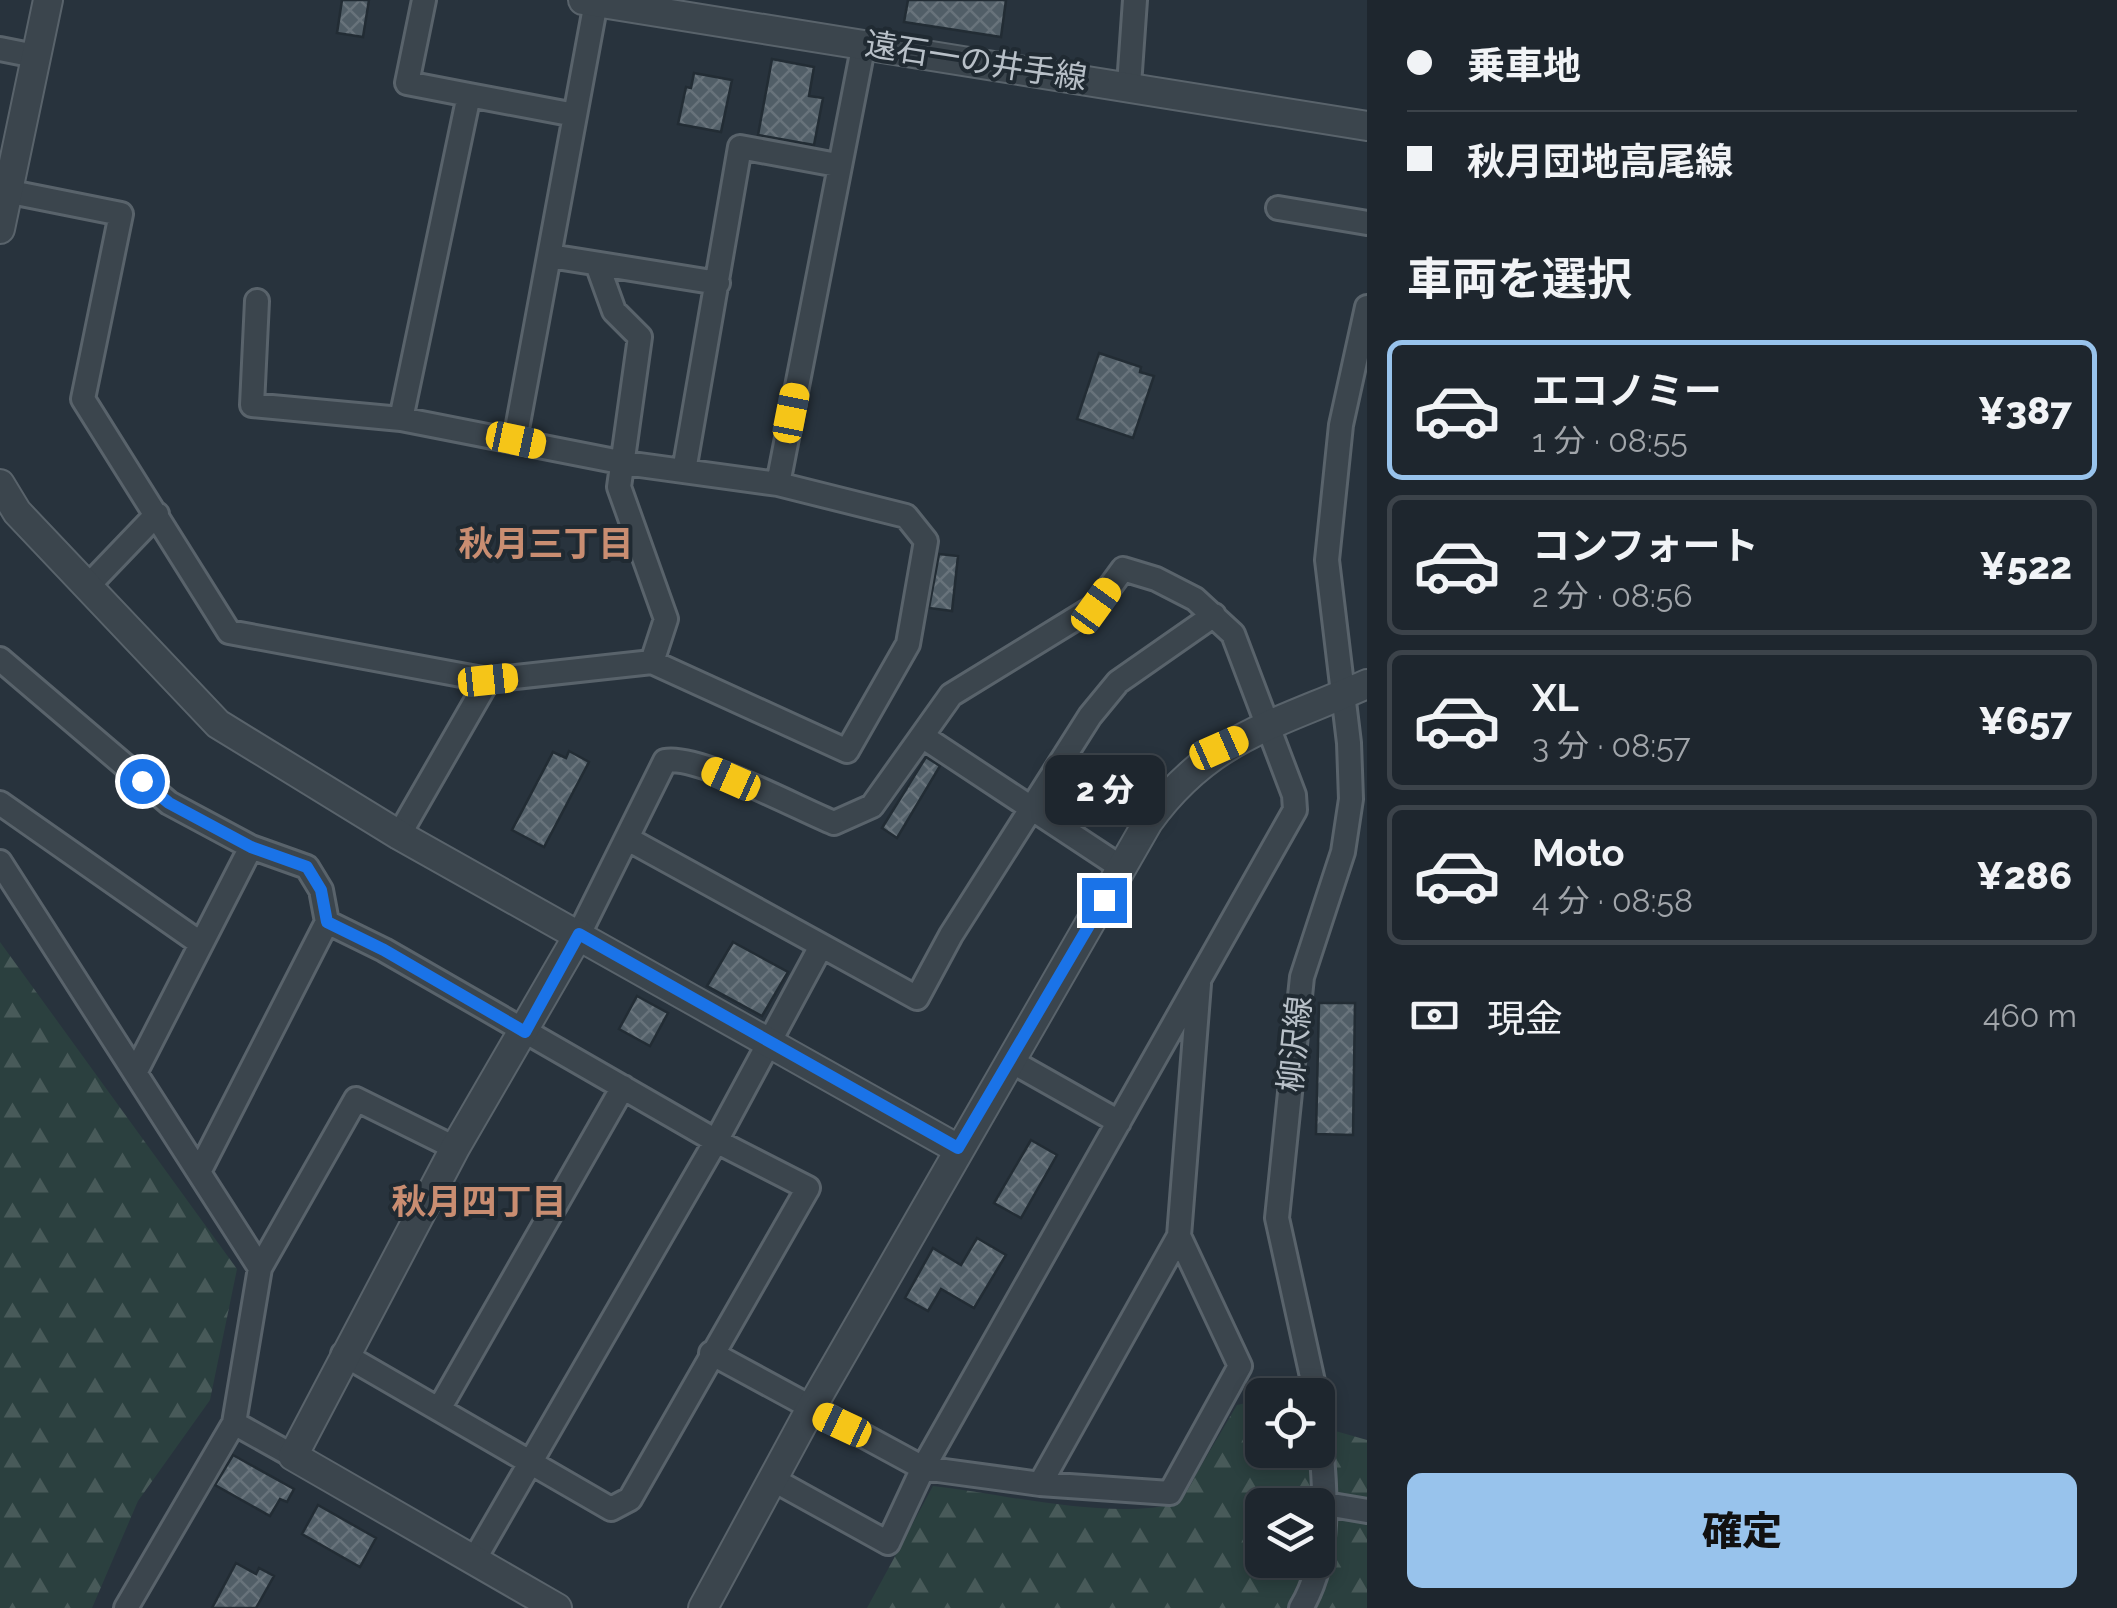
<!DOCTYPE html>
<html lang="ja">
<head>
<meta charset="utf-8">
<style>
	:root { --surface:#1e262e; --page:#262e36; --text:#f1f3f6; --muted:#a1a5aa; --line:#3c434a; --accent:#98c3ec }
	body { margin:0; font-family:Raleway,"Noto Sans JP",sans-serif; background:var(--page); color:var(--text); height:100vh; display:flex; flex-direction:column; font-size:38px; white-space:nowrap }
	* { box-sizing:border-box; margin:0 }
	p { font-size:32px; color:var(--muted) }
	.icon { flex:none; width:55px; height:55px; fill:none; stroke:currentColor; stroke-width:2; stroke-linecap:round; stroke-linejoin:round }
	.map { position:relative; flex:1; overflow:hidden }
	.sheet { display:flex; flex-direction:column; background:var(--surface); width:750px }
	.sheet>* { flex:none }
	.banner { display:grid; align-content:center; height:220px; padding:0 40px; background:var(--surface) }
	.controls { position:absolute; left:1245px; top:1378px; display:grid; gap:20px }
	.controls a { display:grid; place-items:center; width:90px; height:90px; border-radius:15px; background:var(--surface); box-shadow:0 5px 15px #0003,0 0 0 2px var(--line); font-size:50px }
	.end { position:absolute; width:45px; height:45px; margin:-22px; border:12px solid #1a73e8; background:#fff; box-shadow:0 0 0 5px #fff }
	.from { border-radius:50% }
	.bubble { position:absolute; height:70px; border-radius:15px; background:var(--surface); box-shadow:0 5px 15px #0003,0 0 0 2px var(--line); font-size:32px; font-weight:800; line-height:70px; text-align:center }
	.car { position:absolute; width:30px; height:60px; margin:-30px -15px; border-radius:12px; box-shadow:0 0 8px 2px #0007; background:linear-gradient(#f5c518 24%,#345 0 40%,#f5c518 0 76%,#345 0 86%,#f5c518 0) }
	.banner b { display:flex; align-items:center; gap:35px; height:95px; font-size:38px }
	.banner b+b { border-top:2px solid var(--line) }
	.banner i { width:25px; height:25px; background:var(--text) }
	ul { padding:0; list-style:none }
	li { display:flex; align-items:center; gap:30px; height:140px; margin:0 20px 15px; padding:0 20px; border:5px solid var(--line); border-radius:15px }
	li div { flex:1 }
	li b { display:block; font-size:38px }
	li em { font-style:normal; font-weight:800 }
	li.selected { border-color:var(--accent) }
	li>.icon { width:90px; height:90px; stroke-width:1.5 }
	h2 { padding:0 40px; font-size:45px; line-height:120px }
	.pay { display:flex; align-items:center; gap:25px; height:110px; padding:0 40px; font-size:38px }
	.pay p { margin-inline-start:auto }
	.button { display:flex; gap:20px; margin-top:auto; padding:20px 40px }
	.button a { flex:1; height:115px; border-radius:15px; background:var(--accent); color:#111; font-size:40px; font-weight:800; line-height:115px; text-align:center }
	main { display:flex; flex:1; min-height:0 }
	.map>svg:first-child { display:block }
</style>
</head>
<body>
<main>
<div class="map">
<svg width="1367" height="1608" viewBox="0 0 1367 1608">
	<defs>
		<pattern id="forest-firs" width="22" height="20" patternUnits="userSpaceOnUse" patternTransform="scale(2.5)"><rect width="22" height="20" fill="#2b403f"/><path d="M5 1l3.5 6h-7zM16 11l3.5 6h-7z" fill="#485a59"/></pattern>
		<pattern id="building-cross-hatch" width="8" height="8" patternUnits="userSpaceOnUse" patternTransform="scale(2.5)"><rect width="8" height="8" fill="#515e67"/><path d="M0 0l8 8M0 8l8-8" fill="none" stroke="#68737b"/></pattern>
	</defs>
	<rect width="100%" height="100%" fill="#28333d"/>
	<!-- forest -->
	<path fill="url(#forest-firs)" fill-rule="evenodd" d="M0 942 237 1269 210 1400 138 1501 92 1608H0Z
		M1250 1402 1262 1404V1450H1318V1426L1367 1440V1608H867L933 1486C1005 1494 1110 1521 1179 1503L1237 1405ZM1262 1505H1318V1560H1262Z"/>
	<!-- building -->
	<path fill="url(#building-cross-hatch)" stroke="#222c34" stroke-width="2.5" d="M342 0H369L363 37 337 33Z
		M908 0H1006L1001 37 904 22Z
		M772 59 814 67 809 96 823 98 814 145 758 135Z
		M694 73 732 80 721 132 678 124 686 87 691 88Z
		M1099 353 1141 367 1140 372 1154 376 1133 438 1077 419Z
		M939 554 958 556 952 611 929 608Z
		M569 751 589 762 544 847 512 830 553 752 566 758Z
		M926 757 940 766 897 838 882 828Z
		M733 942 788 972 762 1016 707 986Z
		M637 996 668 1013 650 1046 619 1029Z
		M1319 1003H1355L1353 1135 1316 1134Z
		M1031 1140 1057 1155 1021 1218 994 1203Z
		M977 1238 1006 1255 974 1308 941 1289 928 1311 905 1298 933 1248 961 1265Z
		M233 1455 294 1489 287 1502 280 1499 270 1516 215 1485Z
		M318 1505 376 1538 360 1567 302 1534Z
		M236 1563 256 1574 259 1568 274 1576 256 1608H212Z"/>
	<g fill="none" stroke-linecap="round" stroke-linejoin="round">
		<!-- minor casing -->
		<g stroke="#59636b" stroke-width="28">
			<path id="minor" d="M0 49 35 56
				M1129 85 1135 0
				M469 95 575 115
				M6 191 121 214 83 399 229 632 488 680 652 662 847 751 908 644 926 541 906 516 778 484 625 463 401 419 252 405 257 301
				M1278 208 1367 223
				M550 256 718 283
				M597 264 614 311 640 337 619 487 666 619 652 662
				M401 419 469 95 407 83 424 0
				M515 440 596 2
				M684 471 740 147 837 165
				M778 484 864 43
				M88 586 157 514
				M0 659 169 803 251 847 307 867 321 890 327 922 199 1172
				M922 736 1122 868
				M0 803 200 943
				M399 835 488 680
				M628 839 917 998 951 935 1090 716 1118 682 1214 615
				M0 862 260 1268
				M327 922 384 950 716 1141 808 1188 630 1499 611 1509 343 1354
				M579 934 665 761C697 754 797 808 834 823L872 806 951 695 1096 606 1123 569 1156 579 1195 599 1233 634 1294 795 1295 810 923 1468 888 1543 774 1480
				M1011 1061 1119 1122
				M135 1073 251 847
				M711 1353 923 1468 1040 1484 1170 1493 1240 1366 1179 1236 1199 984
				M1316 1395 1277 1218 1302 977 1343 852 1351 799 1349 743 1327 560 1341 425 1367 307
				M439 1409 623 1087
				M234 1423 293 1456
				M1040 1484 1179 1236
				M1326 1504 1367 1511
				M474 1560 716 1141 820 948
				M126 1608 234 1423 260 1268 356 1099 455 1148
				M1301 1608C1336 1550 1323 1474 1318 1411"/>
		</g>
		<!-- tertiary casing -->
		<g stroke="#59636b" stroke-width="32">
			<path id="tertiary" d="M583 0 1367 126
				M0 229 48 0
				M0 484 17 512 218 724 399 835 958 1149
				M557 1608 293 1456 455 1148 579 934
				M703 1608 810 1410 1148 822C1209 737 1275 725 1367 684"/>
		</g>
		<!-- minor -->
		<use href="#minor" stroke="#3b454d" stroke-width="22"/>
		<!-- tertiary -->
		<use href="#tertiary" stroke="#3b454d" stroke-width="28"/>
	</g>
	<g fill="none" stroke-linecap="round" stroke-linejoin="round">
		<!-- route -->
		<path stroke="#1a73e8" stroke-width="12" d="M142 781 169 803 251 847 307 867 321 890 327 922 384 950 525 1032 579 934 958 1148 1104 900"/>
	</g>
	<g text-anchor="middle" stroke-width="8" stroke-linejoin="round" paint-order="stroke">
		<!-- street labels -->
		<g font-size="32" fill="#b8c0c8" stroke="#202a32">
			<text transform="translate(976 61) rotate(9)" y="11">遠石一の井手線</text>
			<text transform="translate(1295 1044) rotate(-84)" y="11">柳沢線</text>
		</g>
		<!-- neighbourhood labels -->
		<g font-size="35" font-weight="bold" fill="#c98d71" stroke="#202a32">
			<text x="546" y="556">秋月三丁目</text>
			<text x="479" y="1214">秋月四丁目</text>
		</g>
	</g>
</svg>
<div class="controls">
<a><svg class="icon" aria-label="locate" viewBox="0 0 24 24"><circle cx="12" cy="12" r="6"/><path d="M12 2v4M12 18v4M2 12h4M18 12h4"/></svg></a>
<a><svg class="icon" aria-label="layers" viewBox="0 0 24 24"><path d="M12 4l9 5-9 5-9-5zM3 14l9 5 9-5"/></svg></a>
</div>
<i class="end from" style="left:142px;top:781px"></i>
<i class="end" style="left:1104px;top:900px"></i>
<div class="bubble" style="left:1045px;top:755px;width:120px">2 分</div>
<i class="car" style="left:791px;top:413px;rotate:11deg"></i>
<i class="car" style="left:516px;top:440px;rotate:102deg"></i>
<i class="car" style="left:1096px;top:606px;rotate:36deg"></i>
<i class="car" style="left:488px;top:680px;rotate:84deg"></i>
<i class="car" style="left:1219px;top:748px;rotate:66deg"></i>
<i class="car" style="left:731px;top:779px;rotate:294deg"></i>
<i class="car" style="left:842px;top:1425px;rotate:295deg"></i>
</div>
<section class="sheet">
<div class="banner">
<b><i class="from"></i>乗車地</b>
<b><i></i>秋月団地高尾線</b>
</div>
<h2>車両を選択</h2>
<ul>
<li class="selected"><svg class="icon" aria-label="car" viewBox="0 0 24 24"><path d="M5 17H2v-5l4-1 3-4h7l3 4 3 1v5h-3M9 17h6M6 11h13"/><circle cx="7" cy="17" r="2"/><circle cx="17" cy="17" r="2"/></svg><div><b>エコノミー</b><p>1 分 · 08:55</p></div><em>¥387</em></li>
<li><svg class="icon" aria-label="car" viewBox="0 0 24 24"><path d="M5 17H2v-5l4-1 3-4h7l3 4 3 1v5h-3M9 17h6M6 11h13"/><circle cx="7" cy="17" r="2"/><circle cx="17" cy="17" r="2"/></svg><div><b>コンフォート</b><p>2 分 · 08:56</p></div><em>¥522</em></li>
<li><svg class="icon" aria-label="car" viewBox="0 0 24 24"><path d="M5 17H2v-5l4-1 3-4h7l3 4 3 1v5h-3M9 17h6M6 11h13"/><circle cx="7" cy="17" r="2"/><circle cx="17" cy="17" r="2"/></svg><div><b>XL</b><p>3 分 · 08:57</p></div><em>¥657</em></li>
<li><svg class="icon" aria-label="car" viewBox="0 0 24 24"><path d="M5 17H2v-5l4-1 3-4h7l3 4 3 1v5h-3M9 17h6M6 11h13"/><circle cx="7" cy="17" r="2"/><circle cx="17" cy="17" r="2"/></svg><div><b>Moto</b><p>4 分 · 08:58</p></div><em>¥286</em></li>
</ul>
<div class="pay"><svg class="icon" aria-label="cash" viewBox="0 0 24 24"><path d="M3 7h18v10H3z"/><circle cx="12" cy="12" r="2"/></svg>現金<p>460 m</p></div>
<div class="button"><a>確定</a></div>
</section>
</main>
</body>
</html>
